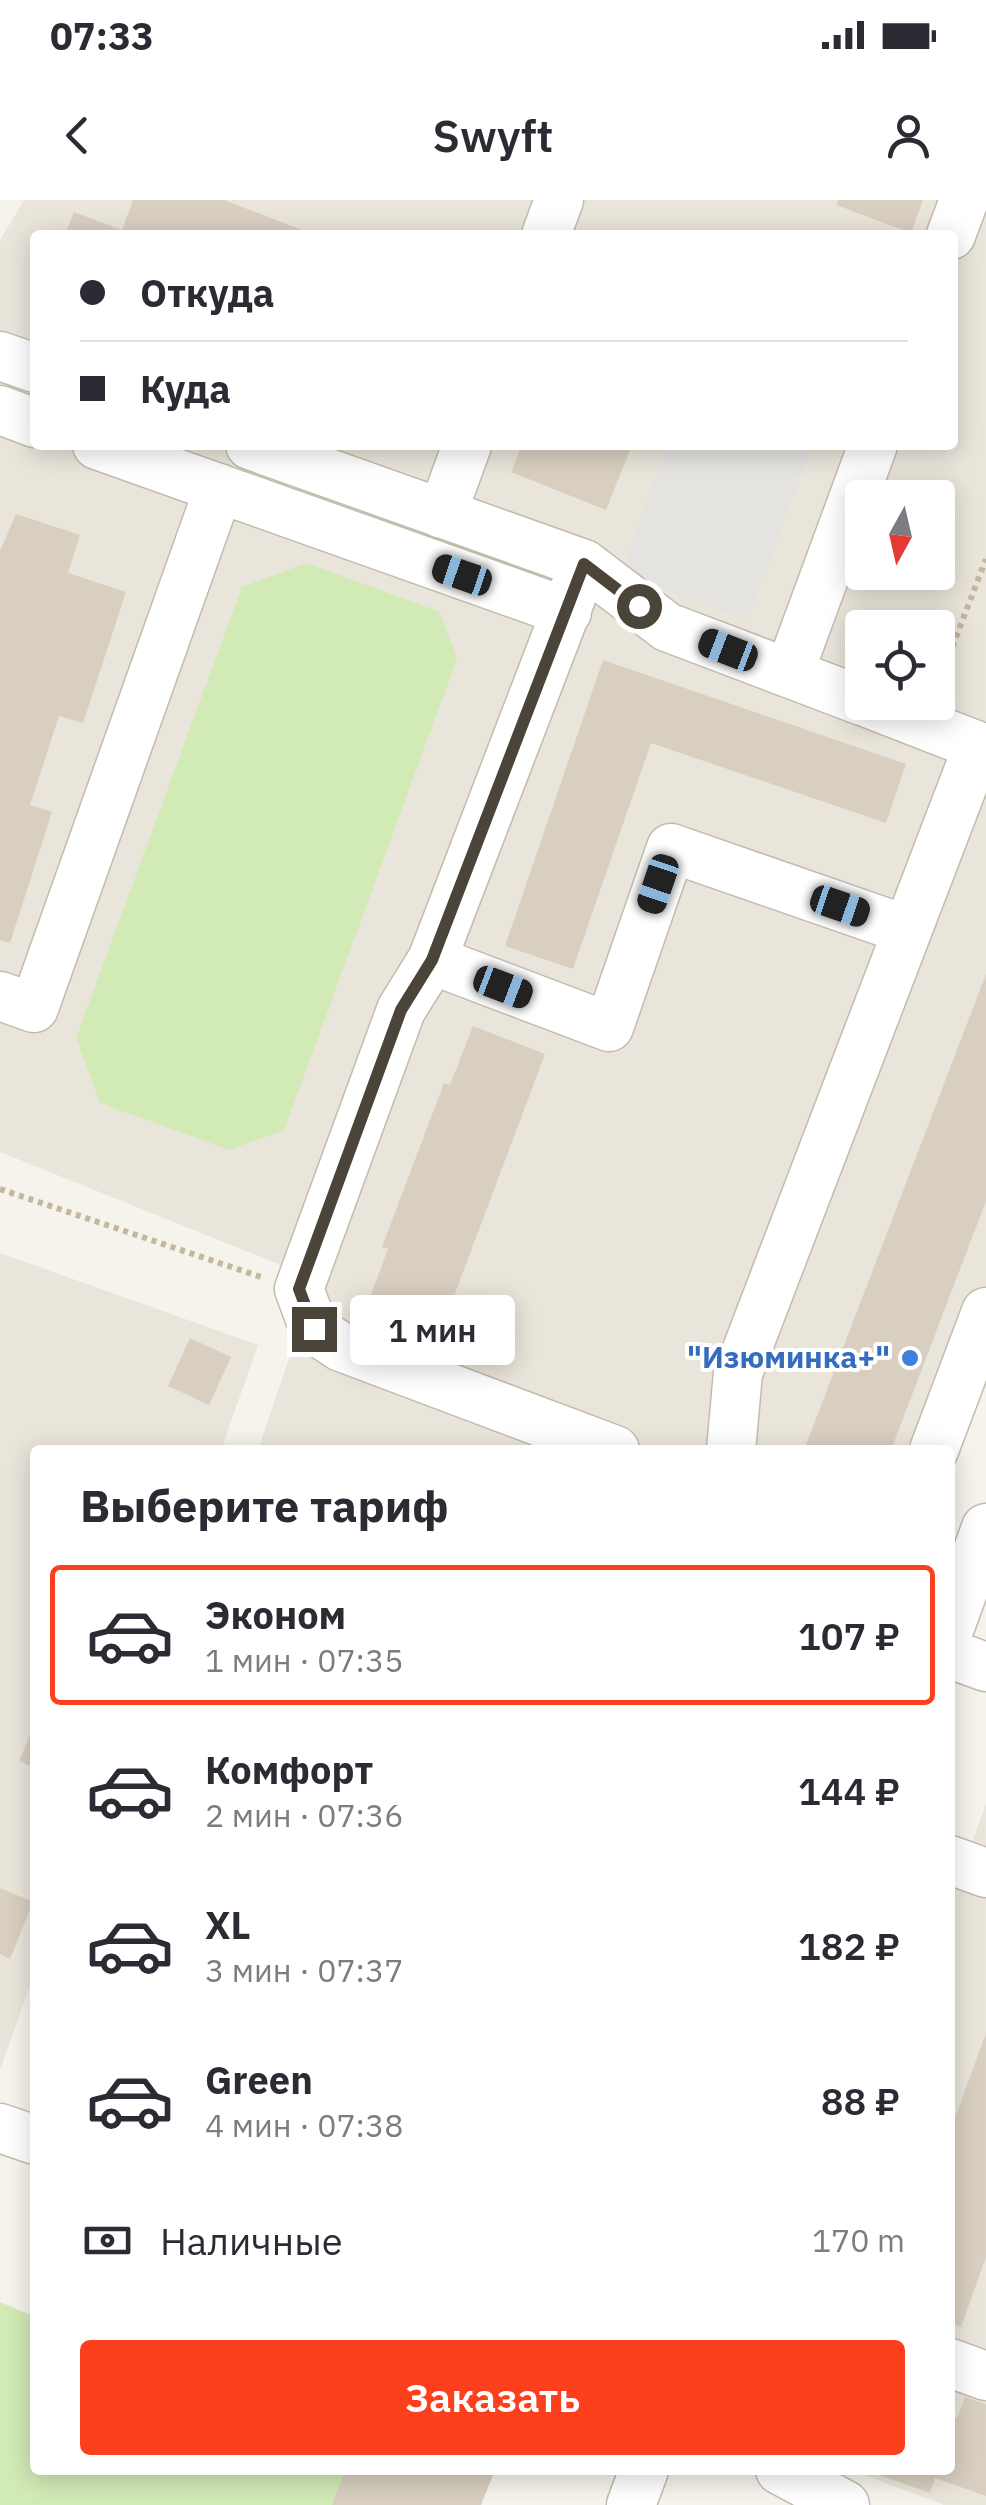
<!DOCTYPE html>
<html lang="ru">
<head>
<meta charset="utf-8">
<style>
	:root { --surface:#fff; --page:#f2f2f3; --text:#2b2b33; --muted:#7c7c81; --line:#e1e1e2; --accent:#fc3f1d }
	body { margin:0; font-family:"IBM Plex Sans",sans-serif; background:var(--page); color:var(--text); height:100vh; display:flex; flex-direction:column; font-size:38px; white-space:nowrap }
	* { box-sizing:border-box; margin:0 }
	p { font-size:32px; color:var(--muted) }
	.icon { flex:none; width:55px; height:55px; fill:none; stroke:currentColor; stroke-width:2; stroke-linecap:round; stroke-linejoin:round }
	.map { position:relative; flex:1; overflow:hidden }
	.side { position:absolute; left:30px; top:1245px; width:925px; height:1030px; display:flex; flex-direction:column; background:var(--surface); border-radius:10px; box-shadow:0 5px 25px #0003 }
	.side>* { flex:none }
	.guide { position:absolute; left:30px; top:30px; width:928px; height:220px; border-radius:10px; box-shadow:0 5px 25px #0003; display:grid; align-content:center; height:220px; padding:0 50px; background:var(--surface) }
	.needle { width:65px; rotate:188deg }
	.fabs { position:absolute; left:845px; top:280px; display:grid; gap:20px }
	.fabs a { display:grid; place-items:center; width:110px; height:110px; border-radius:10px; background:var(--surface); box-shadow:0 5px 25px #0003; font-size:50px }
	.end { position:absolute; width:45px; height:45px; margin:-22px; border:12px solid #4b4439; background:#fff; box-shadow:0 0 0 5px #fff }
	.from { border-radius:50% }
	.bubble { position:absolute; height:70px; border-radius:10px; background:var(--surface); box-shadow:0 5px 25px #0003; font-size:32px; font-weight:600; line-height:70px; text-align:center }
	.car { position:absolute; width:30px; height:60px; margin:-30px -15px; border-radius:12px; box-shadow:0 0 8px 2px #0007; background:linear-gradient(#222 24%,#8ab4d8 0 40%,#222 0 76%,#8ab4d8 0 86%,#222 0) }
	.guide b { display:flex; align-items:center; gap:35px; height:95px; font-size:38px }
	.guide b+b { border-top:2px solid var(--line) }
	.guide i { width:25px; height:25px; background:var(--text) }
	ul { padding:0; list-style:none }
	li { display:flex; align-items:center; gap:30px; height:140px; margin:0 20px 15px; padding:0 30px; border:5px solid transparent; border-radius:10px }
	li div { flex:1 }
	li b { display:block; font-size:38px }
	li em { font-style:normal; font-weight:600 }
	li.active { border-color:var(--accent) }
	li>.icon { width:90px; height:90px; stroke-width:1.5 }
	h2 { padding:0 50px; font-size:45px; line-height:120px }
	.pay { display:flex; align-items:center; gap:25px; height:110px; padding:0 50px; font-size:38px }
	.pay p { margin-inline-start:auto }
	.primary-button { display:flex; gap:20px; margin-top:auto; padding:20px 50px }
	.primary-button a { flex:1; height:115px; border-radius:10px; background:var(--accent); color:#fff; font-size:40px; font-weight:600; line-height:115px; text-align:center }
	.status { display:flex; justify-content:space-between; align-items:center; height:70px; padding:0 50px; background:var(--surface); direction:ltr }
	.status svg { height:28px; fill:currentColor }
	header { display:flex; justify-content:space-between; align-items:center; height:130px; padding:0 50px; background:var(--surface); font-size:45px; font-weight:600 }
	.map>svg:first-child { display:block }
</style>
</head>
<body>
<div class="status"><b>07:33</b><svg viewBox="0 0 49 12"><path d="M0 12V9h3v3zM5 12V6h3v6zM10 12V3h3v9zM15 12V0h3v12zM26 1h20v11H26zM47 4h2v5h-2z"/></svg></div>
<header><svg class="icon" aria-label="back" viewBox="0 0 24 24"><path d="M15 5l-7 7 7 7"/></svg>Swyft<svg class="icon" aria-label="person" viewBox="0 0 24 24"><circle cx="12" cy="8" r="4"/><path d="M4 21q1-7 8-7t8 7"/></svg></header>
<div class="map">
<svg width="986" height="2305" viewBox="0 0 986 2305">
	<rect width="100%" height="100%" fill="#f6f3ec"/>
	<!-- residential -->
	<path fill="#eae5da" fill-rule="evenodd" d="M24 0H986V1104L929 1250H258L316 1079 0 952V40ZM35 35H952V245H35ZM862 298H938V372H862ZM862 428H938V502H862Z
		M0 1053 258 1145 221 1250H35V1772L0 1870Z
		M986 1604V2305H944L851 2270H950V1702Z"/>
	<!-- green -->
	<path fill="#d2eab5" d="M307 363 440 412 457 459 284 930 230 950 100 903 76 838 242 387Z
		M0 2102 35 2117V2270H380L459 2305H0Z"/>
	<!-- parking -->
	<path fill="#e5e3e0" d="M667 245H812L748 420 620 374Z"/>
	<!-- building -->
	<path fill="#d8cfc1" d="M133 0H224L316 35H65L74 12 122 30Z
		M838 0H923L911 33 836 5Z
		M522 245H632L606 310 511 272Z
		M16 314 80 335 68 373 126 392 83 523 59 516 30 605 52 612 10 743 0 740V351Z
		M603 460 906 564 886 623 651 543 573 769 505 746Z
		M986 774V1001L891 1250H804Z
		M473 826 545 854 445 1120 415 1109 411 1119 368 1102 388 1049 382 1047 444 883 450 885Z
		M190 1138 231 1157 209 1205 168 1186Z
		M35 1524V1568L19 1561Z
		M0 1688 33 1702 10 1759 0 1754Z
		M986 1833V2057L961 2127 950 2123V1932Z
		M965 2197 986 2204V2296L935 2278 930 2293 879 2275 880 2270H950V2215L957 2218Z
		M345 2270H495L481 2305H332Z"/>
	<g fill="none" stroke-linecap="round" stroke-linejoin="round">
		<!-- minor casing -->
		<g stroke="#c2bbae" stroke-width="51">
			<path id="minor" d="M546 35 559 0
				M951 35 964 0
				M0 156 35 168
				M0 210 35 223
				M97 245 567 412
				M250 245 584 364 667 427 862 501
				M442 314 467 245
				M584 364 432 760 401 810 299 1089 314 1129 341 1147 615 1250
				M789 473 873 245
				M865 502 986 549
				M432 760 609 827 671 648 907 730
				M0 796 34 808 219 288
				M731 1250 738 1173 978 546
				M934 1250 986 1112
				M950 1427 986 1328
				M950 1454 986 1467
				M950 1660 986 1673
				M0 1928 35 1940
				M950 2163 986 2176
				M780 2270 845 2305
				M631 2305 644 2270"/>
		</g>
		<!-- path -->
		<path stroke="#c4b79f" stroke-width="6" stroke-dasharray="5 5" stroke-linecap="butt" d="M938 484 986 359
			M0 989 264 1078"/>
		<!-- minor -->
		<use href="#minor" stroke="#fff" stroke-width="48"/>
	</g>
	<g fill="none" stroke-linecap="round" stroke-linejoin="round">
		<!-- route -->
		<path stroke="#4b4439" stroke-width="12" d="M314 1129 299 1089 401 810 432 760 584 364 639 406"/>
	</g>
	<!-- markers -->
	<circle fill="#3f7fe0" stroke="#fff" stroke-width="4" cx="910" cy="1158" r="10"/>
	<g text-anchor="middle" stroke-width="8" stroke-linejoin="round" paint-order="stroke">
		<!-- shop labels -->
		<g font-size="30" font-weight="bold" fill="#366cbe" stroke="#fff" text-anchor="end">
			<text x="890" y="1168">"Изюминка+"</text>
		</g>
	</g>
</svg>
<div class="fabs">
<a><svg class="needle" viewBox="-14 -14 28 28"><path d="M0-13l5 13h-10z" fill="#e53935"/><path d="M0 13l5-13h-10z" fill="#7c7c81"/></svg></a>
<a><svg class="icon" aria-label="locate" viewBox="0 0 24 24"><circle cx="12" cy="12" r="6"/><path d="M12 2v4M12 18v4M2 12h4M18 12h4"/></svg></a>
</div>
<i class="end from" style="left:639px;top:406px"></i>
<i class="end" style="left:314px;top:1129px"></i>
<div class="bubble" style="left:350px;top:1095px;width:165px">1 мин</div>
<i class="car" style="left:462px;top:375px;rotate:289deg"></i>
<i class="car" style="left:728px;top:450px;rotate:291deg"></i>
<i class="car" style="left:658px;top:684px;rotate:199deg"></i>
<i class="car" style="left:840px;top:706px;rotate:109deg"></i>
<i class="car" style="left:503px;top:787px;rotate:111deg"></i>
<div class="guide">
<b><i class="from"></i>Откуда</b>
<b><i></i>Куда</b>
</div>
<section class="side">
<h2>Выберите тариф</h2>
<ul>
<li class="active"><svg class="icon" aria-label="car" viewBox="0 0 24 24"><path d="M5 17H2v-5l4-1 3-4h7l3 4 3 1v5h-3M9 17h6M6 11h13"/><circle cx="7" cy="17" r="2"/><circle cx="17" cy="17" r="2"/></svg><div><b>Эконом</b><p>1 мин · 07:35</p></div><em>107 ₽</em></li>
<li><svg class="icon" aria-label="car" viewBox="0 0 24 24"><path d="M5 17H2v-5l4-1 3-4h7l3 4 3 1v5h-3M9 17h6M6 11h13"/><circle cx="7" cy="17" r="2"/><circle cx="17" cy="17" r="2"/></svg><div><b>Комфорт</b><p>2 мин · 07:36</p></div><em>144 ₽</em></li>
<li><svg class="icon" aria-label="car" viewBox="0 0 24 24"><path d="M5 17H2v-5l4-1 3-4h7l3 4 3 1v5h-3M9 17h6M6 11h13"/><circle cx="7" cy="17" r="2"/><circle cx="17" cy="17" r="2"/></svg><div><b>XL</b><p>3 мин · 07:37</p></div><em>182 ₽</em></li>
<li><svg class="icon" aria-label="car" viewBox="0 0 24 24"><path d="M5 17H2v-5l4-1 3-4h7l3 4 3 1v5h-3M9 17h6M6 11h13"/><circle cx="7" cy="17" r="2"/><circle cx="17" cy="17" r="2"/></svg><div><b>Green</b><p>4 мин · 07:38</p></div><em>88 ₽</em></li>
</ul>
<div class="pay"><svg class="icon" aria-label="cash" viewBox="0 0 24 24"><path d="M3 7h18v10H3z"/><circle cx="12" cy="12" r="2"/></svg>Наличные<p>170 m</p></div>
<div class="primary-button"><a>Заказать</a></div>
</section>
</div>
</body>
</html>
